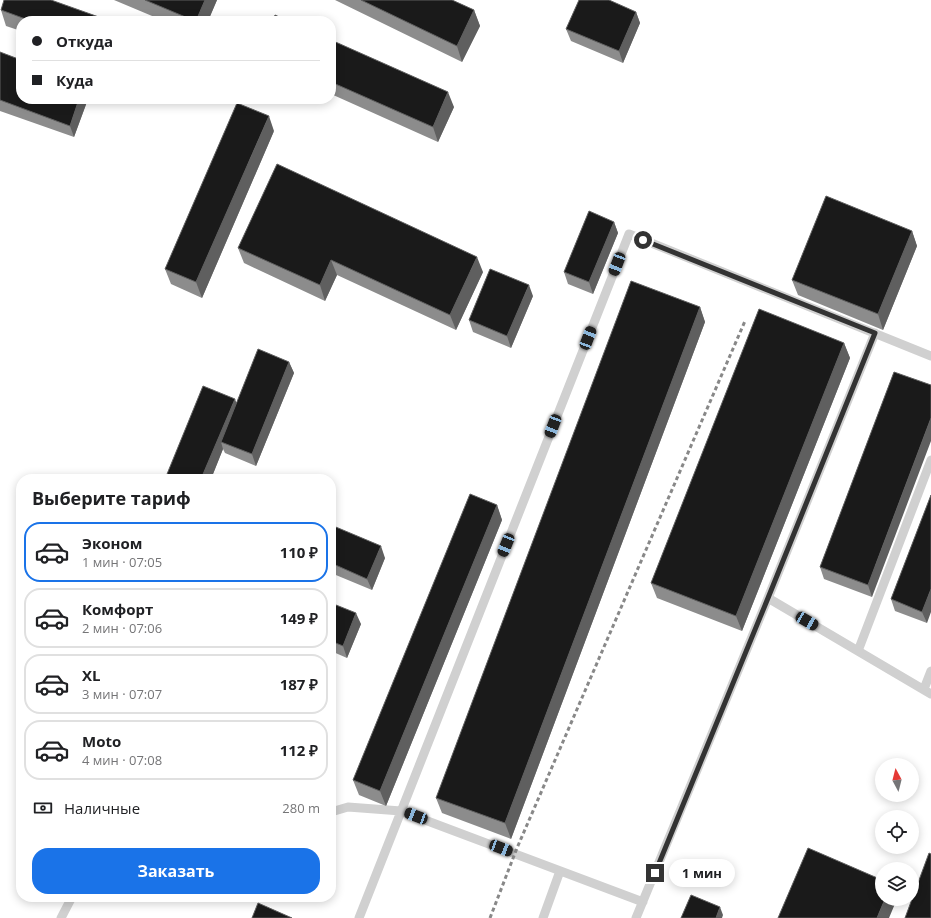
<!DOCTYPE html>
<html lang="ru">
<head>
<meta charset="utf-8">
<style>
	:root { --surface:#fff; --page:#f6f6f6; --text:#202124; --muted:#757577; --line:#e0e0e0; --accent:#1a73e8 }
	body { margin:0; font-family:"Open Sans",sans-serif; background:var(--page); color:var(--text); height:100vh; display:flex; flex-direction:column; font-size:15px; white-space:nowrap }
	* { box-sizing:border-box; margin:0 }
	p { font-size:13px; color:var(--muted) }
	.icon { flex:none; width:22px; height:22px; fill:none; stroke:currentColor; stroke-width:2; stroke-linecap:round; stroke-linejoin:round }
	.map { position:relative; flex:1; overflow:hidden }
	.details { position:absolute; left:16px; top:474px; width:320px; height:428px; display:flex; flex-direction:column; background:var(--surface); border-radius:16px; box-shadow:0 2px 10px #0003 }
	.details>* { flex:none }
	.guide { position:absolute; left:16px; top:16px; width:320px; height:88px; border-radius:16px; box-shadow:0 2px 10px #0003; display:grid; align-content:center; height:88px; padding:0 16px; background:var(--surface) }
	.needle { width:26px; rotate:353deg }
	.fabs { position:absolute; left:875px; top:758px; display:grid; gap:8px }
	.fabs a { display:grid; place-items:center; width:44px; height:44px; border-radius:50%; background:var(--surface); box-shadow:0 2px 10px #0003; font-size:20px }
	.end { position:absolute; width:18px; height:18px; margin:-9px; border:5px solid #333; background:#fff; box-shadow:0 0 0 2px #fff }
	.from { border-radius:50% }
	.bubble { position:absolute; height:28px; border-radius:14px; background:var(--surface); box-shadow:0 2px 10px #0003; font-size:13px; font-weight:700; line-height:28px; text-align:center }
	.car { position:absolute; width:12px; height:24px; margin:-12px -6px; border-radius:5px; box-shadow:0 0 3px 1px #0007; background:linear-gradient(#222 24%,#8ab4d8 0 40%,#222 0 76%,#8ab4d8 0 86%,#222 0) }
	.guide b { display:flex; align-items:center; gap:14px; height:38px; font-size:15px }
	.guide b+b { border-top:1px solid var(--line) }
	.guide i { width:10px; height:10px; background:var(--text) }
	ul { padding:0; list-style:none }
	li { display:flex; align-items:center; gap:12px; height:60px; margin:0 8px 6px; padding:0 8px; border:2px solid var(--line); border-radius:16px }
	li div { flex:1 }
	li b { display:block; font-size:15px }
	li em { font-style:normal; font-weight:700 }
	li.on { border-color:var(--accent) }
	li>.icon { width:36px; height:36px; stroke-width:1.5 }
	h2 { padding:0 16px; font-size:18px; line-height:48px }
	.pay { display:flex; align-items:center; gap:10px; height:44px; padding:0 16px; font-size:15px }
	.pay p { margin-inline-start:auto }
	.primary-button { display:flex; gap:8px; margin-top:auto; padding:8px 16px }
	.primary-button a { flex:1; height:46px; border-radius:16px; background:var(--accent); color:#fff; font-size:16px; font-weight:700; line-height:46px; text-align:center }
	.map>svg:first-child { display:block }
</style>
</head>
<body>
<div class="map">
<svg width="931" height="918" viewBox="0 0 931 918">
	<rect width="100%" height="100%" fill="#fff"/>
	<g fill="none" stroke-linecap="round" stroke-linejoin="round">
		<!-- lane -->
		<path stroke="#d0d0d0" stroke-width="9" d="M768 598 875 333
			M858 651 931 460
			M924 689 931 671
			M331 812 348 807 401 811 643 902
			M61 918 72 897
			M359 918 629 234 931 356
			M543 918 560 871
			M636 918 768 598 931 694"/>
		<!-- rail -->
		<path stroke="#888" stroke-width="3" stroke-dasharray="4 3" stroke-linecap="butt" d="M490 918 517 848 745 321"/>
	</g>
	<!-- wall -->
	<path fill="#8c8c8c" d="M114 0H217L208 21H164Z
		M335 0H452L474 10 480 26 462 62Z
		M1 10 110 21H21V31L6 26Z
		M636 12 640 23 623 63 571 41 566 29Z
		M331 40 454 107 438 142 331 94Z
		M0 52 21 99H88L74 137 0 111Z
		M274 131 202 298 171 284 165 269Z
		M614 222 618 233 593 294 568 284 564 272Z
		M912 231 917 246 883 330 798 295 792 280Z
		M238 248 483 272 456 330 337 275 325 301 244 263Z
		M533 296 511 348 473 332 469 320Z
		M700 307 705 322 511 839 442 813 436 798Z
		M844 343 850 358 742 631 657 598 651 583Z
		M289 362 294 373 256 466 225 453 223 449 211 479H165L236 403Z
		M894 372 872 597 824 579 820 567Z
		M931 495 927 623 895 611 891 599Z
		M497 505 502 520 386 806 359 795 353 780Z
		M331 525 385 558 372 590 331 573Z
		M331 603 361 624 347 658 331 651Z"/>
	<!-- shaded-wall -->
	<path fill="#5f5f5f" d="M205 0H217L208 21H196Z
		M474 10 480 26 462 62 457 46Z
		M636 12 640 23 623 63 619 51Z
		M448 92 454 107 438 142 433 127Z
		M79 99H88L74 137 70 126Z
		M269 116 274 131 202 298 196 282Z
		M614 222 618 233 593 294 589 282Z
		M912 231 917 246 883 330 878 314Z
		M477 257 483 272 456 330 450 315Z
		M331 260 337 275 325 301 320 285Z
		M529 285 533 296 511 348 507 336Z
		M700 307 705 322 511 839 505 823Z
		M844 343 850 358 742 631 736 616Z
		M289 362 294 373 256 466 252 454Z
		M235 399 239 410 221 442 223 449 211 479H201Z
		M931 418V441L872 597 868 585Z
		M497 505 502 520 386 806 380 791Z
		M381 546 385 558 372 590 367 579Z
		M931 589V612L927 623 922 612Z
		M356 613 361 624 347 658 343 646Z
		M885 899H897L889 918H877Z
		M720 907 723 915 722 918H716Z"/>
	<!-- building -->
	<path fill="#1a1a1a" stroke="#5f5f5f" d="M4 0H51L110 21H31L1 10Z
		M145 0H205L196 21H195Z
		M361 0H452L474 10 457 46Z
		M579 0H609L636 12 619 51 566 29Z
		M275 15 288 21H273Z
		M331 40 448 92 433 127 331 82Z
		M0 52 21 60V99H79L70 126 0 100Z
		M237 103 269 116 196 282 165 269Z
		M277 164 477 257 450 315 331 260 320 285 238 248Z
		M826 196 912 231 878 314 792 280Z
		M589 211 614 222 589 282 564 272Z
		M490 269 529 285 507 336 469 320Z
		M631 281 700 307 505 823 436 798Z
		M759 309 844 343 736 616 651 583Z
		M258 349 289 362 252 454 221 442Z
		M894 372 931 385V418L868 585 820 567Z
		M203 386 235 399 201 479H165Z
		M470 494 497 505 380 791 353 780Z
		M931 495V589L922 612 891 599Z
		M331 525 381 546 367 579 331 563Z
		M331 603 356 613 343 646 331 641Z
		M808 848 882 880V899H885L877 918H778Z
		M929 853 931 854V918H905Z
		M691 895 720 907 716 918H681Z
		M258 903 292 918H252Z"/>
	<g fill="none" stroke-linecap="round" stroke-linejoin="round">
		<!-- route -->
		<path stroke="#333" stroke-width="5" d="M643 240 875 333 768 598 655 873"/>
	</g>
</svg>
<div class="fabs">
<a><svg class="needle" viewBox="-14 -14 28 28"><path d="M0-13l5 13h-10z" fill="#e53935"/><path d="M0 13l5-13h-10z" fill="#757577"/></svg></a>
<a><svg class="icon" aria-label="locate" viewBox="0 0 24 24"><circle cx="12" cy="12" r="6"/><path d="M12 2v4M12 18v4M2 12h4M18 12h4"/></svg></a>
<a><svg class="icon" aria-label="layers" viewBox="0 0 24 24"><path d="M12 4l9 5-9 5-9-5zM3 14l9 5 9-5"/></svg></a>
</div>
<i class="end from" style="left:643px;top:240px"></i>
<i class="end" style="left:655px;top:873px"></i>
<div class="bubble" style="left:669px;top:859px;width:66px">1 мин</div>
<i class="car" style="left:617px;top:264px;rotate:201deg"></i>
<i class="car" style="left:588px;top:338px;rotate:21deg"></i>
<i class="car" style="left:553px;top:426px;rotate:201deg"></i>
<i class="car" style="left:506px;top:545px;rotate:202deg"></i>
<i class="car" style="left:807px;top:621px;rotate:120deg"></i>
<i class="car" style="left:416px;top:816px;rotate:291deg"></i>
<i class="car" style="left:501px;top:848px;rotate:111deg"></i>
<div class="guide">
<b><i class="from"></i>Откуда</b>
<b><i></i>Куда</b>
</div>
<section class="details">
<h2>Выберите тариф</h2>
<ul>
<li class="on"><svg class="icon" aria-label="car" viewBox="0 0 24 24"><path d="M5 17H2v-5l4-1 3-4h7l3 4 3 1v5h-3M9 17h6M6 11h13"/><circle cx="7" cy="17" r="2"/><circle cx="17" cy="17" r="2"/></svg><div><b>Эконом</b><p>1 мин · 07:05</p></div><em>110 ₽</em></li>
<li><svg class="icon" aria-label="car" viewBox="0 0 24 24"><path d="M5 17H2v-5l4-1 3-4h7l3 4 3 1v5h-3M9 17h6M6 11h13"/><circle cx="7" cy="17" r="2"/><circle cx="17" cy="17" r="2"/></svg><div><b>Комфорт</b><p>2 мин · 07:06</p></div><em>149 ₽</em></li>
<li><svg class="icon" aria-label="car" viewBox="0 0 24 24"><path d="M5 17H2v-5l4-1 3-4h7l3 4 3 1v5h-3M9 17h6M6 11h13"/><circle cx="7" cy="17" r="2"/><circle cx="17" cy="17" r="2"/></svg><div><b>XL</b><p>3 мин · 07:07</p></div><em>187 ₽</em></li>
<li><svg class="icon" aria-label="car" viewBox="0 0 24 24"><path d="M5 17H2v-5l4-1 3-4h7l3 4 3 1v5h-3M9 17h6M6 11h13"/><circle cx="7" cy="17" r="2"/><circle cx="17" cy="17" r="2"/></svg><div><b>Moto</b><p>4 мин · 07:08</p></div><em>112 ₽</em></li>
</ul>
<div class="pay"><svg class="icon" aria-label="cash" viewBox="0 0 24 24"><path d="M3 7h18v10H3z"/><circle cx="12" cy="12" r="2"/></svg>Наличные<p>280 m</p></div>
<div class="primary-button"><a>Заказать</a></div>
</section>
</div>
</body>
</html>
